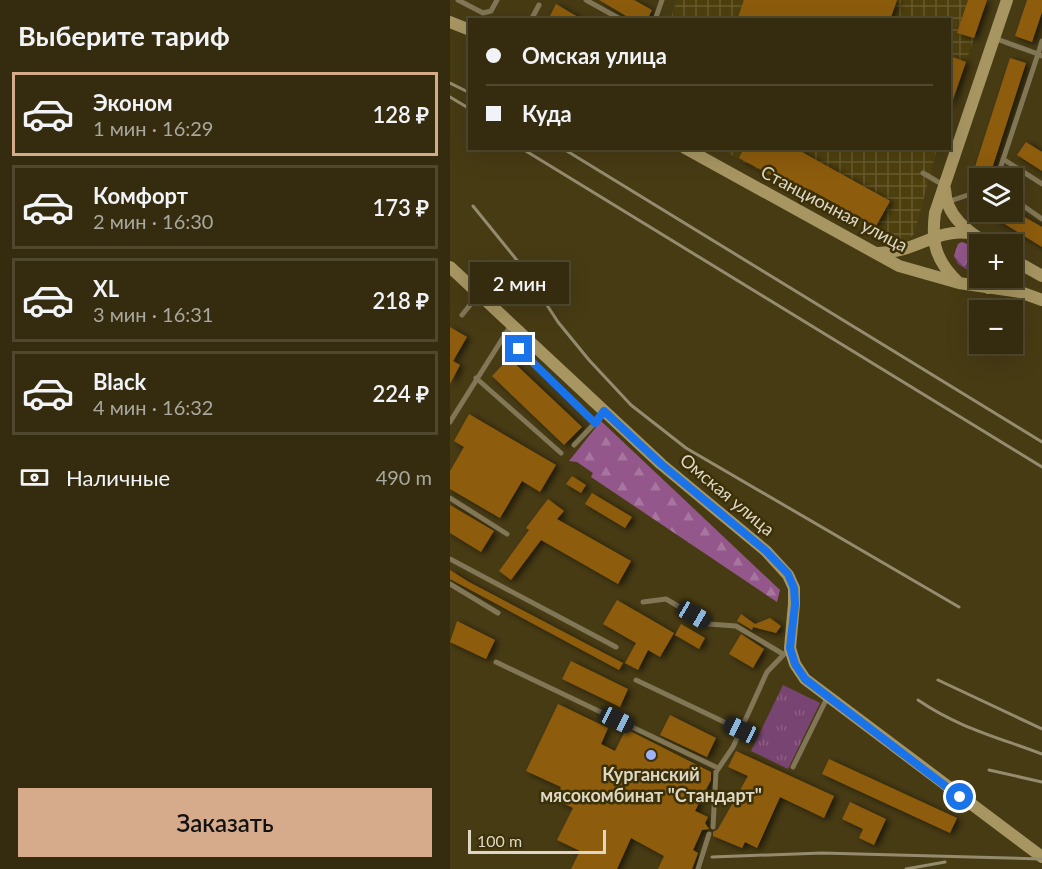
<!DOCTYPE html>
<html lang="ru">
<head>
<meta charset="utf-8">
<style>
	:root { --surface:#352c0f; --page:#3d3418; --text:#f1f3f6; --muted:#aaa79e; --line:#4f482f; --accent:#d6ab8b }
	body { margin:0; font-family:Lato,sans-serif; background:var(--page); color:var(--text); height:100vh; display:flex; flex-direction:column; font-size:22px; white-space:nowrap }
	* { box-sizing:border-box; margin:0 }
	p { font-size:20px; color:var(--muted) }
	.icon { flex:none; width:33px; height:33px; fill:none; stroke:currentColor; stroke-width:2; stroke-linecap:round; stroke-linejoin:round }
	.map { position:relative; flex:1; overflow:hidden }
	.side { display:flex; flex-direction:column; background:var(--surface); width:450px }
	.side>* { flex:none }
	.guide { position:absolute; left:18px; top:18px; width:483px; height:132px; border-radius:0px; box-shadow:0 6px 24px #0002,0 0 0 2px var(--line); display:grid; align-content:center; height:132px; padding:0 18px; background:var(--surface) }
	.fabs { position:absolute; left:519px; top:168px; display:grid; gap:12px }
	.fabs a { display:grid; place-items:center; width:54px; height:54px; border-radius:0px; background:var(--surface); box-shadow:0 6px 24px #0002,0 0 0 2px var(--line); font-size:30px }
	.scale { position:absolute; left:18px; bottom:15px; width:138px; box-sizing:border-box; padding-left:6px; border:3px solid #ded7c3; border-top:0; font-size:16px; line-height:21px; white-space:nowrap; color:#ded7c3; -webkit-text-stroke:4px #3c3008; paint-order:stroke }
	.end { position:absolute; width:27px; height:27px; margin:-14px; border:8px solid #1a73e8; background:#fff; box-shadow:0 0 0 3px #fff }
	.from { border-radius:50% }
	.bubble { position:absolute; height:42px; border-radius:0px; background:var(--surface); box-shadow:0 6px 24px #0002,0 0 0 2px var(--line); font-size:20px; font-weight:600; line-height:42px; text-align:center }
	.car { position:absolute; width:18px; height:36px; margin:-18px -9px; border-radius:8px; box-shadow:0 0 4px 2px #0007; background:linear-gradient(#222 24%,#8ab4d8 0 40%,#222 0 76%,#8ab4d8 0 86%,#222 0) }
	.guide b { display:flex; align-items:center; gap:21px; height:57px; font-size:22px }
	.guide b+b { border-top:2px solid var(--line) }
	.guide i { width:15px; height:15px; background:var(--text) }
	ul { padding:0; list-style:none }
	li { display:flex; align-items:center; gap:18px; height:84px; margin:0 12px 9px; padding:0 6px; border:3px solid var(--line); border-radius:0px }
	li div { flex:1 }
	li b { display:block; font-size:22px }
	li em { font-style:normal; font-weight:600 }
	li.current { border-color:var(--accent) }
	li>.icon { width:54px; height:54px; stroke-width:1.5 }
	h2 { padding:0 18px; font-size:27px; line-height:72px }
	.pay { display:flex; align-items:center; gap:15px; height:66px; padding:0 18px; font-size:22px }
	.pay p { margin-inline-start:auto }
	.button { display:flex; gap:12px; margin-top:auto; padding:12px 18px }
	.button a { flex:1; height:69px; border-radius:0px; background:var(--accent); color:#111; font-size:24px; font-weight:600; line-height:69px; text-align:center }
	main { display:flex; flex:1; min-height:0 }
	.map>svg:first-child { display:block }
</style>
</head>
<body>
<main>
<section class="side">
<h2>Выберите тариф</h2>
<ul>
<li class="current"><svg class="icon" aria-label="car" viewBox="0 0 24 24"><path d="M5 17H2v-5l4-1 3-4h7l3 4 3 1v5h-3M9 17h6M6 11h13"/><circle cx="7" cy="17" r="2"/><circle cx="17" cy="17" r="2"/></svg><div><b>Эконом</b><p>1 мин · 16:29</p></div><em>128 ₽</em></li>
<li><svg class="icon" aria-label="car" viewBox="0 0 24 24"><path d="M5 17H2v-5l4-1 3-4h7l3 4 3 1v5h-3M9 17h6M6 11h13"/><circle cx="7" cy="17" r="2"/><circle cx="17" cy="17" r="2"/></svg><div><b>Комфорт</b><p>2 мин · 16:30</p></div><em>173 ₽</em></li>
<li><svg class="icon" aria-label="car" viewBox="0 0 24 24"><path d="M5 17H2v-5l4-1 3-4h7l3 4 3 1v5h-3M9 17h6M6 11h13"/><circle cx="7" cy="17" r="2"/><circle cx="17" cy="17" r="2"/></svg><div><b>XL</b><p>3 мин · 16:31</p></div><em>218 ₽</em></li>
<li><svg class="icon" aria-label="car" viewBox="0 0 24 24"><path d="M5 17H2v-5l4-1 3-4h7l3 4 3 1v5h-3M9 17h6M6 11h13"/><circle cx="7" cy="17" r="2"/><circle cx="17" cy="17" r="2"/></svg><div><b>Black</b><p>4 мин · 16:32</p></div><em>224 ₽</em></li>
</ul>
<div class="pay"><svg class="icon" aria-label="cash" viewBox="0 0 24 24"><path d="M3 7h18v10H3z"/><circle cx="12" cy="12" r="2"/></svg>Наличные<p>490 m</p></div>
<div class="button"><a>Заказать</a></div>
</section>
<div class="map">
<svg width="592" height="869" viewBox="0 0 592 869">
	<defs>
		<pattern id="industrial-grid" width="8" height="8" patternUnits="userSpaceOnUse" patternTransform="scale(1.5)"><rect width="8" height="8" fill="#4e400e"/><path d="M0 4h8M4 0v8" fill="none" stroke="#675b2f"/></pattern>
		<pattern id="grass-tufts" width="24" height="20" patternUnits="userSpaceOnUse" patternTransform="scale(1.5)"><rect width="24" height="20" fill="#784471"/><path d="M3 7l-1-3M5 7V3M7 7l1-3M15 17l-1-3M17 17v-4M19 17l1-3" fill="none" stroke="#8b5e84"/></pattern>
		<pattern id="forest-firs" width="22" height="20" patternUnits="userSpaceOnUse" patternTransform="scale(1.5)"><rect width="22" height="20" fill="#94578b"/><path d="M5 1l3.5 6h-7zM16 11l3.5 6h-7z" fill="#a7769f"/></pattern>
		<filter id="shadow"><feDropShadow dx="3.5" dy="2" stdDeviation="3" flood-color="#0009"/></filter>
	</defs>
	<rect width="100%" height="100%" fill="#473b14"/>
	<!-- industrial -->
	<path fill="url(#industrial-grid)" d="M227 0H537L500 109V20H220Z
		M271 149H487L464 234 453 246 438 244Z"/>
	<!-- grass -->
	<path fill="url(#grass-tufts)" d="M512 242 529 250V277L508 264 504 256 508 244Z
		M333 685 370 703 338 769 301 751Z"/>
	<!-- forest -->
	<path fill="url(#forest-firs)" d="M512 242 525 247 514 267 504 256 508 244Z
		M151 421 330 590 327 602 141 477 143 473 127 462 119 461Z"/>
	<!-- building -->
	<path fill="#8d5c0a" filter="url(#shadow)" d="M149 0H184L202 10 197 20H183Z
		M294 0H447L440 20H287Z
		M518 0H537L524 38 507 33Z
		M577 0H592V12L582 42 565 36Z
		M106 4 133 20H98Z
		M500 56 516 62 501 105H500Z
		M560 58 576 63 539 178 523 173Z
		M576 142 592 152V171L567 155Z
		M294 148H351L350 151 440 201 426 226 359 189 356 194 289 158Z
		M535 212H566L592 227V247Z
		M51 270 59 279 53 284 45 275Z
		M0 327 17 337 3 361 10 365 0 384Z
		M59 358 132 427 114 445 42 376Z
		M19 414 106 465 90 492 72 481 50 518 0 489V471L14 447 4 441Z
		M122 476 136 485 131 493 116 484Z
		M142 493 182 517 175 528 135 504Z
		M98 499 114 511 107 519 181 561 168 584 91 540 61 580 49 571 79 530 76 528Z
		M0 505 44 531 31 552 0 533Z
		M0 570 19 582 173 663 169 670 0 579Z
		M167 600 224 633 210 657 198 650 188 670 175 663 186 643 153 624Z
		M291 614 305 624 320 618 331 626 326 633 303 627 302 630 287 621Z
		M7 621 45 640 36 659 0 642Z
		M231 624 255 638 249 649 225 635Z
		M291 634 314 649 303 668 279 654Z
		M121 661 178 689 170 707 112 679Z
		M108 704 158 728 151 744 165 751 176 729 261 772V780L245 811 258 817 255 823 259 829 252 830 243 850 248 853 242 869H208L214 856 181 838 167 869H121L130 851 107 840 123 808 106 800 111 787 76 771Z
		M220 715 266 738 257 757 210 735Z
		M286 751 384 796 374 818 330 797 307 848 295 842 292 848 263 836V832L268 829 298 776 278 767Z
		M379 759 507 818 500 833 372 774Z
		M400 802 436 819 424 845 409 838 413 829 392 819Z"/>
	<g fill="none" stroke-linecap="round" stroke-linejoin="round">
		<!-- service -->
		<path stroke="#817656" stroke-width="5" d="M8 0 33 13 41 11 47 0
			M136 0 172 20
			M81 20 89 5
			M205 20 212 0
			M544 38 588 54 547 178
			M592 41 588 54 592 56
			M553 159 592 184
			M473 173 495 186
			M562 198 592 219
			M497 202 530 191
			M12 315 28 295
			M54 334 145 423 124 445
			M26 378 111 453
			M0 422 61 325
			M0 498 57 534
			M0 559 166 647
			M0 584 48 613
			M193 602 216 599 258 624 286 626 333 654
			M46 662 268 768
			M186 680 291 730
			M343 767 377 698
			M263 827 266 772 283 747 317 672 339 649
			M248 869 259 834"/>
		<!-- secondary -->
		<path stroke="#a79662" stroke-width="12" d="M0 22 20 30
			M235 148 449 266 509 283 570 292 592 300
			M495 189C496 216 517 231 538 244
			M426 253C464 254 486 228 519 233
			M562 259 592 276
			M0 267 211 464 316 551 338 575 344 588V604L340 648 345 664 355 679 592 857
			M508 282C486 261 481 243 485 213L557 0
			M538 288 555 278"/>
		<!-- rail -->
		<path stroke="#958c6f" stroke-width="3" d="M0 83 20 93
			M0 97 20 109
			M71 148 592 467
			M112 148 592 442
			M23 206 70 264 108 322 139 360 181 405 236 448 509 607
			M488 680 592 729
			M468 700C509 728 547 737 592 754
			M539 770 592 782
			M262 857 372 853 592 859
			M456 869 495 862"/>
	</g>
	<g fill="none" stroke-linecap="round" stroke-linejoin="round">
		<!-- route -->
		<path stroke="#1a73e8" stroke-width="8" d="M69 349 145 423 154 411 211 464 316 551 338 574 344 588 345 604 340 648 345 664 355 679 510 797"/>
	</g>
	<!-- markers -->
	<circle fill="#9fb3fd" stroke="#3c3008" stroke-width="2" cx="201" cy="755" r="6"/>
	<g text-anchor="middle" stroke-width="5" stroke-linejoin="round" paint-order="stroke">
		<!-- street labels -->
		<g font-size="18" fill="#ded7c3" stroke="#3c3008">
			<text transform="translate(384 209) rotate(28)" y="6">Станционная улица</text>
			<text transform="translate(277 495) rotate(40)" y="6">Омская улица</text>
		</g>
		<!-- poi labels -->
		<g font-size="18" font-weight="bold" fill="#ded7c3" stroke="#3c3008">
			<text x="201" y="781">Курганский<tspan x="201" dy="21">мясокомбинат "Стандарт"</tspan></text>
		</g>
	</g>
</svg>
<div class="fabs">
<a><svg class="icon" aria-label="layers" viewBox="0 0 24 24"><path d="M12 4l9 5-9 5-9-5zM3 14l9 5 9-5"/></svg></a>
<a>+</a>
<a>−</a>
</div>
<div class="scale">100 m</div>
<i class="end from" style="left:510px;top:797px"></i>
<i class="end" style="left:69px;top:349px"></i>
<div class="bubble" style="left:20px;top:262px;width:99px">2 мин</div>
<i class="car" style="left:244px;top:615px;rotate:120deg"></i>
<i class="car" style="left:167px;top:720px;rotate:116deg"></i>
<i class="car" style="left:291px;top:730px;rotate:295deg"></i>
<div class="guide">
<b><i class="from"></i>Омская улица</b>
<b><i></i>Куда</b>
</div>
</div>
</main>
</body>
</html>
